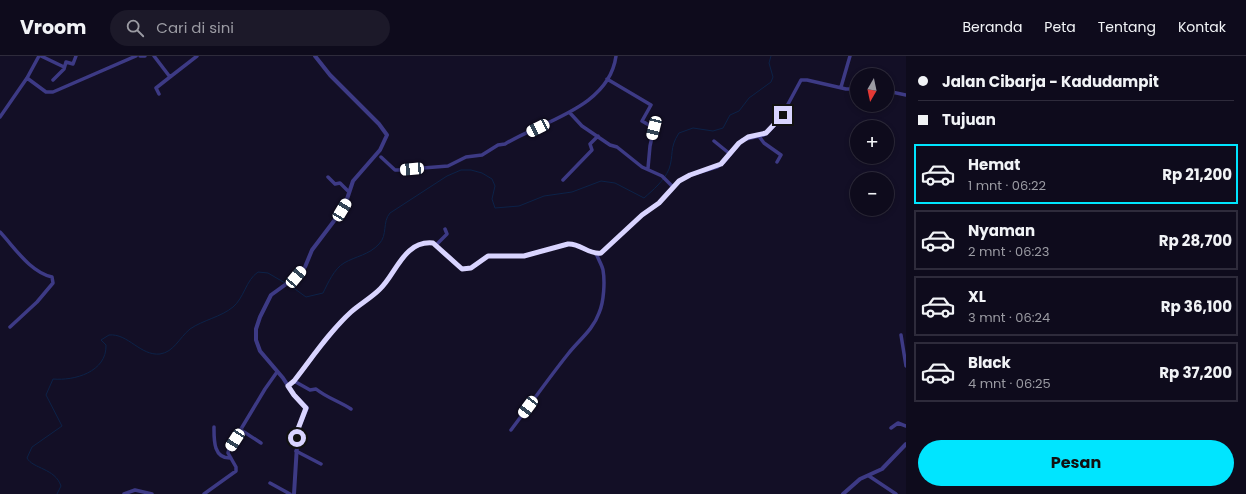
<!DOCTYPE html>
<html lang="id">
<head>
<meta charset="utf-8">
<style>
	:root { --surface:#0e0b1c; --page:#1c1929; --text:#f1f3f6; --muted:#9b9ba3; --line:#2e2b3b; --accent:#00e5ff }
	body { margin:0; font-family:Poppins,sans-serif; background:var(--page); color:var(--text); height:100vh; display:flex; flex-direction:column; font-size:15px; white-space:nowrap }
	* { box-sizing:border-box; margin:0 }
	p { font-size:13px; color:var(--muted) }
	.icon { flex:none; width:22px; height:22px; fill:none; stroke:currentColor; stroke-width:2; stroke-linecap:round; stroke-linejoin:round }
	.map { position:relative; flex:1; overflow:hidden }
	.details { display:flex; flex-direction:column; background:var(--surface); width:340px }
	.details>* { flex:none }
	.top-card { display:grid; align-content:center; height:88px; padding:0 12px; background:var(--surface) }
	.needle { width:26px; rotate:189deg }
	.tools { position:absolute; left:850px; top:12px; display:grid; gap:8px }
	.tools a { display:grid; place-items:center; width:44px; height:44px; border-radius:50%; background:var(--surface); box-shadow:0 2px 6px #0003,0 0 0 1px var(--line); font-size:20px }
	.end { position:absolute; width:18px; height:18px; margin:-9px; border:5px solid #d9d4ff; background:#111; box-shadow:0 0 0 2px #111 }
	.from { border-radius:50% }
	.car { position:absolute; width:12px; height:24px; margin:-12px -6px; border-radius:5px; box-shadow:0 0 3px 1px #0007; background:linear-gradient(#fff 24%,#345 0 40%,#fff 0 76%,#345 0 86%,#fff 0) }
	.top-card b { display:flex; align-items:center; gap:14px; height:38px; font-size:15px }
	.top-card b+b { border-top:1px solid var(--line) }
	.top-card i { width:10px; height:10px; background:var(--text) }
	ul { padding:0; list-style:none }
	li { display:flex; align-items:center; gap:12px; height:60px; margin:0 8px 6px; padding:0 4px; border:2px solid var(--line); border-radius:0px }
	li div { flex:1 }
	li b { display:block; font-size:15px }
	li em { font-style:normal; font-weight:700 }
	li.selected { border-color:var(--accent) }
	li>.icon { width:36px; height:36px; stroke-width:1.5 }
	.button { display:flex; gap:8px; margin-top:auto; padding:8px 12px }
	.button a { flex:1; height:46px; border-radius:24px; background:var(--accent); color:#111; font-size:16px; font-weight:700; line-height:46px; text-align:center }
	header { display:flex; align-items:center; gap:24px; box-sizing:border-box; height:56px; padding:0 20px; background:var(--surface); border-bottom:1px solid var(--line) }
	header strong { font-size:19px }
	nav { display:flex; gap:22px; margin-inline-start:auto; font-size:14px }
	.search { width:280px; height:36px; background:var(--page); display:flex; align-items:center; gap:10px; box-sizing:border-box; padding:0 14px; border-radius:22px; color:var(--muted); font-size:15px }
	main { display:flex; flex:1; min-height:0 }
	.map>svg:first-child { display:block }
</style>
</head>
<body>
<header>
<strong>Vroom</strong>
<div class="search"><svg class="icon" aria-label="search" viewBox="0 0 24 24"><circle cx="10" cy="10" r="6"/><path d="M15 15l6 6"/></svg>Cari di sini</div>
<nav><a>Beranda</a><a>Peta</a><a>Tentang</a><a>Kontak</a></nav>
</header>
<main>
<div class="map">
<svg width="906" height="438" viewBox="0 0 906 438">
	<rect width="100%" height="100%" fill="#130f26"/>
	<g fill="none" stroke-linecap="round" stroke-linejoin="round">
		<!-- stream -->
		<path stroke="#0c2248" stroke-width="1" d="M288 228 306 241 323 237C328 227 334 213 344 207 356 200 369 199 379 188 388 179 382 166 390 157L447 120 461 114H471L482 117 492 123 495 130 492 143 495 152 519 150 544 140 572 136 601 125 615 127 644 142C653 134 664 125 669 113 674 99 669 92 679 77L693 72 713 75 723 72 730 59 739 55 749 42 771 26 773 21 769 7 771 0
			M57 438 61 430C55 412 33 413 27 402L32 391 62 370 46 339 53 323C74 325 107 316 106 289L101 284 109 279C128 277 140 300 160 298 174 296 179 282 190 273 203 264 221 261 233 251 244 242 246 224 258 216L268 217 285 227"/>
		<!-- minor -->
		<path stroke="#3d3a85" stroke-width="3.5" d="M41 0 64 11
			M140 0H145
			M154 0 170 21 197 0
			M27 22 46 36H53L136 0
			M607 23 651 49 642 65 654 72 650 90 648 112
			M53 24 64 13 66 6 73 8 76 0
			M841 31 850 0
			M887 35 906 39
			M159 38 156 32 170 21
			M570 57 582 70 610 89 617 91 642 111 662 120 673 131
			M0 61 27 22 39 0
			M758 79 764 87 781 99 777 106
			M714 85 730 98
			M381 101 395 114H398L448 110 466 101 482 99 498 89 505 88C542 65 609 52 616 0
			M328 121 335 128 340 127 349 136
			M563 124 592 94 590 88 598 80
			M0 176C15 192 30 216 52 221L53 227 37 246 10 271
			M436 189 447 178 445 173
			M901 279 906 310
			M294 325 310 334 316 333C327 342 339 345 351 353
			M288 330 294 325C313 302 329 276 351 256 360 248 371 242 380 233 396 218 404 184 433 187L462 213 471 212 488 200H524L568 188C580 187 589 199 601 197L642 159 659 147 679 125 690 119 717 111 724 106 742 84 764 79 769 75 780 63 801 24H807L846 33H857
			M214 371C214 383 213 403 231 402
			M891 372 898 367 906 370
			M241 374 261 387
			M511 374C530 349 548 323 568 298 579 284 593 274 599 257 604 246 605 225 603 214 602 209 598 203 596 197
			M296 395 321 408
			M869 420 896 438
			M270 427 290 438
			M124 438 135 434 152 438
			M204 438 236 415V411L228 397 229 393 265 333 277 316"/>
		<!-- tertiary -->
		<path stroke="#3d3a85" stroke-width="4" d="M294 438 298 373 307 352 294 339 283 322 260 295 256 284V273L260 261 271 239 296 221 305 211 312 194 337 161 346 146 353 125 380 94 387 79 379 68 330 19 315 0
			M843 438 860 423 882 413 906 388"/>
	</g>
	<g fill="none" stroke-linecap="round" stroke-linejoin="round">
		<!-- route -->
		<path stroke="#d9d4ff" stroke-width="5" d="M297 382 298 373 306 352 294 339 288 330 294 325C312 302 329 276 351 256 360 248 371 242 380 233 396 218 404 184 433 187L462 213 471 212 488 200H524L568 188C580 187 589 199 601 197L642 159 659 147 679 125 690 119 721 108 739 87 748 81 766 77 783 59"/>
	</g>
</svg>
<div class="tools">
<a><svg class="needle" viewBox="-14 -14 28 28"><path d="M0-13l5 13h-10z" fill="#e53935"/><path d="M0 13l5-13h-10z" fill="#9b9ba3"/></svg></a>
<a>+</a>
<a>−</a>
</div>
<i class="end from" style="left:297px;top:382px"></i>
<i class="end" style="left:783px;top:59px"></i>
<i class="car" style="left:538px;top:72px;rotate:243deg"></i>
<i class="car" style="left:654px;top:72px;rotate:194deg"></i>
<i class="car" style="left:412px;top:113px;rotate:265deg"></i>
<i class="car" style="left:342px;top:154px;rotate:31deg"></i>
<i class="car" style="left:296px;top:221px;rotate:40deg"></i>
<i class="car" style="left:528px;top:351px;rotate:217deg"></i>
<i class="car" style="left:235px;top:384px;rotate:213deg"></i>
</div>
<section class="details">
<div class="top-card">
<b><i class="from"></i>Jalan Cibarja - Kadudampit</b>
<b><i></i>Tujuan</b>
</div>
<ul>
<li class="selected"><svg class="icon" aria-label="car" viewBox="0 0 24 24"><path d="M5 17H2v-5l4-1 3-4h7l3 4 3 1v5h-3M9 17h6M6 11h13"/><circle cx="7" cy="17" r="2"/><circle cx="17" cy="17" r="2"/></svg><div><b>Hemat</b><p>1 mnt · 06:22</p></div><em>Rp 21,200</em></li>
<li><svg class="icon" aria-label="car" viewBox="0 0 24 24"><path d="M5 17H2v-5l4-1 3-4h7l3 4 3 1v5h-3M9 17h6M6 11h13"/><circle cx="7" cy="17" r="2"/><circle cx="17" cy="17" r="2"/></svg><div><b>Nyaman</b><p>2 mnt · 06:23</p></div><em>Rp 28,700</em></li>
<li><svg class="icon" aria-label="car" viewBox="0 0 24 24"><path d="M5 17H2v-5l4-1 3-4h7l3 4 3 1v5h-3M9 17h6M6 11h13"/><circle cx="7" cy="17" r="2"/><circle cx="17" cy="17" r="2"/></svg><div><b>XL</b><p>3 mnt · 06:24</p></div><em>Rp 36,100</em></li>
<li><svg class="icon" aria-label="car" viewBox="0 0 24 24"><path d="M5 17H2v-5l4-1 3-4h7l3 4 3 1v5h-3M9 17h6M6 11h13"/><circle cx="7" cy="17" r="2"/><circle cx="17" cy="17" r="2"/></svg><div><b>Black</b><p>4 mnt · 06:25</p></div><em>Rp 37,200</em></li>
</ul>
<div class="button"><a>Pesan</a></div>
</section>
</main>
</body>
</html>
